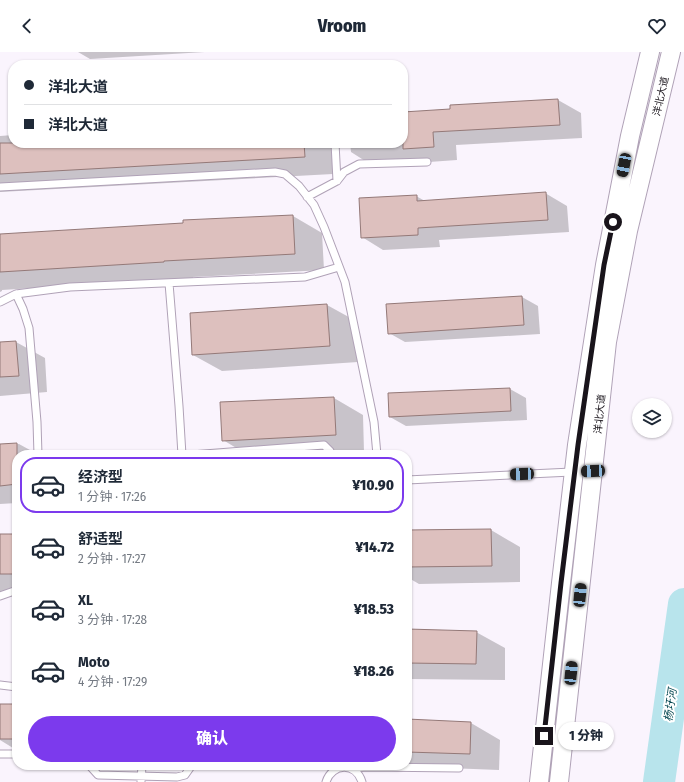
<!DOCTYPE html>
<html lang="zh">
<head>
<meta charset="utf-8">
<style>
	:root { --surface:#fff; --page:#f6f6f7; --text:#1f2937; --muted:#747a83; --line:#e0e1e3; --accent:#7c3aed }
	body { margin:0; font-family:"Fira Sans Condensed","Noto Sans SC",sans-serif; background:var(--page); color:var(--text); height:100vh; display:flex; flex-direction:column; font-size:15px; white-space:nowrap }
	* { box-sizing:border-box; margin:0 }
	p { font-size:13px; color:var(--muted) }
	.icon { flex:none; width:22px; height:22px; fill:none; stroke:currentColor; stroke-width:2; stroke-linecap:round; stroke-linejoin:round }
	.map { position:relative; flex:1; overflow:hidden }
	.sheet { position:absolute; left:12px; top:398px; width:400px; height:320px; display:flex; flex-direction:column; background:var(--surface); border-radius:16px; box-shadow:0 1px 3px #0004 }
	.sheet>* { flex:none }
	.top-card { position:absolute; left:8px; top:8px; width:400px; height:88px; border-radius:16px; box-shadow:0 1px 3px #0004; display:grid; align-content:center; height:88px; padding:0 16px; background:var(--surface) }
	.fabs { position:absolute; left:632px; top:346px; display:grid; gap:8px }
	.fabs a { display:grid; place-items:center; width:40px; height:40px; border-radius:50%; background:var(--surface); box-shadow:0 1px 3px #0004; font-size:20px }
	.end { position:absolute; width:18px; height:18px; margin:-9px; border:5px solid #19141b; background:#fff; box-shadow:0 0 0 2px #fff }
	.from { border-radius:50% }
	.bubble { position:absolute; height:28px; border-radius:14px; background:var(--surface); box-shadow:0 1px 3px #0004; font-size:13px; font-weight:800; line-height:28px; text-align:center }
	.car { position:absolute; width:12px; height:24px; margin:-12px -6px; border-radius:5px; box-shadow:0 0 3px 1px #0007; background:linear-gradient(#222 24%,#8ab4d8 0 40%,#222 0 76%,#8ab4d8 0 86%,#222 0) }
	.top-card b { display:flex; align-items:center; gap:14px; height:38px; font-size:15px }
	.top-card b+b { border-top:1px solid var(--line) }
	.top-card i { width:10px; height:10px; background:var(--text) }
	ul { padding:7px 0 0; list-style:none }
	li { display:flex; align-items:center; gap:12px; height:56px; margin:0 8px 6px; padding:0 8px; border:2px solid transparent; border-radius:16px }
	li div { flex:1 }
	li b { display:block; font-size:15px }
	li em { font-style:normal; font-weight:800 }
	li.on { border-color:var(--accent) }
	li>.icon { width:36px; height:36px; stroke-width:1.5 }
	.button { display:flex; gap:8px; margin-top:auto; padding:8px 16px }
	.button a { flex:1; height:46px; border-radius:24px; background:var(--accent); color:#fff; font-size:16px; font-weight:800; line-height:46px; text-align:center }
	header { display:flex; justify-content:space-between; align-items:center; height:52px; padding:0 16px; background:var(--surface); font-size:18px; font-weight:800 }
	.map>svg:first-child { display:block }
</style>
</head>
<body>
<header><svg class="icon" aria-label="back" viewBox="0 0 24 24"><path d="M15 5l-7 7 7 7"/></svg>Vroom<svg class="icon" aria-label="heart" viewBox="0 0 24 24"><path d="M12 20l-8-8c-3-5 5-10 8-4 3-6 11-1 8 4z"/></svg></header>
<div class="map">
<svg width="684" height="730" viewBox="0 0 684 730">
	<rect width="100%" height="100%" fill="#faf4fd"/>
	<!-- shadow -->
	<path fill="#0003" d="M78 0H205L90 7Z
		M558 48 581 61 582 86 456 93 457 108 373 114 351 100 350 91H403V61L451 58V54Z
		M13 83V91H331L333 122 0 140V84Z
		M545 141 567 154 569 180 439 188 440 195 383 198 362 185 416 144 425 149Z
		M293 164 322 181 324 218 193 225V226L2 238V239L0 240V183Z
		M522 245 538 254 540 282 405 290 389 281Z
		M327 253 356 269 358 310 222 319 193 303Z
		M16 290 45 306 47 340 0 344V291Z
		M510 337 526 346 527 368 406 374 390 365 389 342Z
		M334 346 363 363 364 400 295 403H248L223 388Z
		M19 392 39 403H17V451L0 452V393Z
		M491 478 520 495V530L419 532 407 525V479Z
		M0 483H14L17 485V539L0 540Z
		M407 578 476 580 505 596V628L407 627Z
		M0 653H17V696H13L0 688Z
		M407 668 471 671 500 688 499 718 397 714 407 713Z"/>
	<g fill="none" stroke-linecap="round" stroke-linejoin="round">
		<!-- river -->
		<path stroke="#b8e4ec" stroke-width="32" d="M659 730 684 552"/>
	</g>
	<!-- building -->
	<path fill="#ddc0be" stroke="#947978" d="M558 47 560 73 433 80 434 95 403 97V60L450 57V53Z
		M0 91H304L305 105 0 122Z
		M546 140 548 168 418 176V183L361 186 359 146 417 143V149Z
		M293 163 295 202 164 209V210L0 220V182L183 171V168Z
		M522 244 524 273 388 282 386 252Z
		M327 252 330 294 192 303 190 261Z
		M16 289 19 324 0 325V290Z
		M510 336 511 359 389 365 388 341Z
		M334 345 336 383 222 389 220 350Z
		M17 391V432L0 434V392Z
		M491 477 492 514 407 515V478Z
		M0 482H14L16 522H0Z
		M407 577 477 579 476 612 407 611Z
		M0 652H17V687H0Z
		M407 667 471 670 470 702 407 700Z"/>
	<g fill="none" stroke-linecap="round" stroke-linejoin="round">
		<!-- service casing -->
		<g stroke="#b0a2b7" stroke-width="9">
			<path id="service" d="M335 91 337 129
				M0 135 275 120 285 122 299 134 314 153 324 175 345 230 374 370 377 403
				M307 145 337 129 344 120 359 112 427 110
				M169 231 179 354 182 403
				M16 242 23 257 29 276 37 370 38 403
				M0 250 16 242 70 235 305 225 339 215
				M191 403 324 393 330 399 332 403
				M407 428 593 419
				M0 544 17 538
				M0 633 17 635
				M0 702H17
				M89 713 98 723 177 725 185 723 192 713
				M349 713V716L369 715 459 716
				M141 730 142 713
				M326 730C332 711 356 710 362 730"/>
		</g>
		<!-- tertiary casing -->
		<g stroke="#b0a2b7" stroke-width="20">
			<path id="tertiary" d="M539 730 561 531 577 393 605 213 630 84 650 0
				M559 730 607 290 628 179 671 0"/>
		</g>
		<!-- service -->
		<use href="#service" stroke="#fff" stroke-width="7"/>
		<!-- tertiary -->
		<use href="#tertiary" stroke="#fff" stroke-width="18"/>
	</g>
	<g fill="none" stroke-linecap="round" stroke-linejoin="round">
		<!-- route -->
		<path stroke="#19141b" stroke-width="5" d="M544 684 561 531 578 393 604 213 613 170"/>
	</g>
	<g text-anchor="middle" stroke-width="4" stroke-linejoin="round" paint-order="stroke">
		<!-- street labels -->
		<g font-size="10" fill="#19141b" stroke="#fff">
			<text transform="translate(660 44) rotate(-77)" y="4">洋北大道</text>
			<text transform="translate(599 362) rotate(-84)" y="4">洋北大道</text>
		</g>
		<!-- water labels -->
		<g font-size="11" font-style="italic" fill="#03464f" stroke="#fff">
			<text transform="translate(670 653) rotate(-82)" y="4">杨圩河</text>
		</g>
	</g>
</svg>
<div class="fabs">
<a><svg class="icon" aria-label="layers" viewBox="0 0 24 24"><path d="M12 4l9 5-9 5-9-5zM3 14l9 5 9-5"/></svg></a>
</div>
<i class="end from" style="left:613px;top:170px"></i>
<i class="end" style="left:544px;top:684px"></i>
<div class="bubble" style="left:558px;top:670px;width:56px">1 分钟</div>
<i class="car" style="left:624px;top:113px;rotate:191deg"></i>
<i class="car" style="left:593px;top:419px;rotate:267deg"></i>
<i class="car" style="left:522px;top:422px;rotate:268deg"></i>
<i class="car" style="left:580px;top:543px;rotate:6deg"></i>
<i class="car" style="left:571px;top:621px;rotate:6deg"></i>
<div class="top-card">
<b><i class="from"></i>洋北大道</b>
<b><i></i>洋北大道</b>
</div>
<section class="sheet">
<ul>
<li class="on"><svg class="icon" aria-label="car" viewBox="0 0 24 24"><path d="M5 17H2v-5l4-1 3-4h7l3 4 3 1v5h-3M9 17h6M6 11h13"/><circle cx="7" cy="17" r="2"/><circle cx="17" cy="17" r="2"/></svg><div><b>经济型</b><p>1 分钟 · 17:26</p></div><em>¥10.90</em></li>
<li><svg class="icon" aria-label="car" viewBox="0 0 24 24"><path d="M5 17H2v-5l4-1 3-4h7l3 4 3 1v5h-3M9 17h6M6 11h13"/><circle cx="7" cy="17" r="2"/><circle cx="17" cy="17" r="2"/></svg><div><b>舒适型</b><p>2 分钟 · 17:27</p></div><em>¥14.72</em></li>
<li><svg class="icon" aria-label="car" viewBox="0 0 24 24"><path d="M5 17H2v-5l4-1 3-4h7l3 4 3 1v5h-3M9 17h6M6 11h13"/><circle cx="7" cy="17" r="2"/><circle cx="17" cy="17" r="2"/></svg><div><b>XL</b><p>3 分钟 · 17:28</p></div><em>¥18.53</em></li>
<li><svg class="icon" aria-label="car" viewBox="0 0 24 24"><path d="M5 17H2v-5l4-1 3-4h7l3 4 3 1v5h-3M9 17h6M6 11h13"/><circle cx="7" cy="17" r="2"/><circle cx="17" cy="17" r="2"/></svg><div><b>Moto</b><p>4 分钟 · 17:29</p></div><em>¥18.26</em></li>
</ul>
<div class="button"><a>确认</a></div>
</section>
</div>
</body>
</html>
